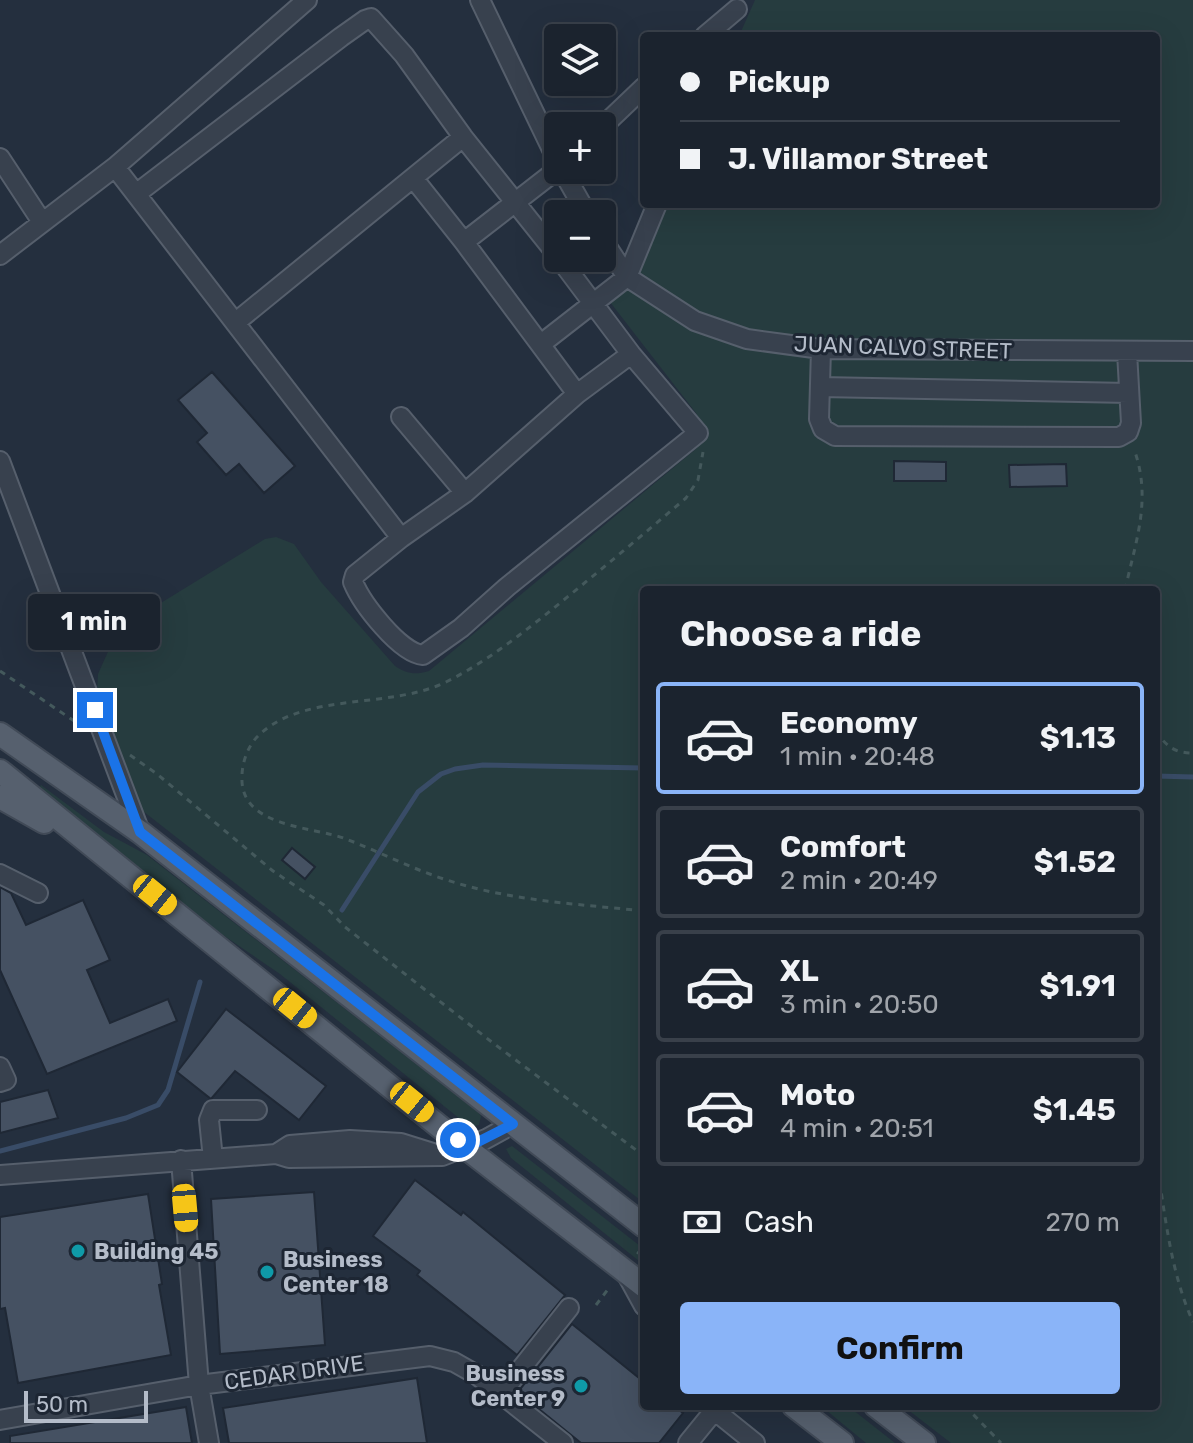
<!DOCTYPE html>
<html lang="en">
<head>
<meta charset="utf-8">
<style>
	:root { --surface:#1b232e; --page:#282f3a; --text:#f1f3f6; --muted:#a0a4aa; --line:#39404a; --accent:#8ab4f8 }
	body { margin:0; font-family:Rubik,sans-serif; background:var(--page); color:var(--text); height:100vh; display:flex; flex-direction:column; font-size:30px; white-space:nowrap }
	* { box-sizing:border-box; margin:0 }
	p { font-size:26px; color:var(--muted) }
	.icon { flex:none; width:44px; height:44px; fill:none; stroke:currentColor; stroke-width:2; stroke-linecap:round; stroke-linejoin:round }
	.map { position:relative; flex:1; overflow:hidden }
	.drawer { position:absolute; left:640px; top:586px; width:520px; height:824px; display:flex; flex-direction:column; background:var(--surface); border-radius:8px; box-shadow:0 8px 32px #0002,0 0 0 2px var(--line) }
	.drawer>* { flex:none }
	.guide { position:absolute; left:640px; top:32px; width:520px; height:176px; border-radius:8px; box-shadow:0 8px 32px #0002,0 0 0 2px var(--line); display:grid; align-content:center; height:176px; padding:0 40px; background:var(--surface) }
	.fabs { position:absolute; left:544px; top:24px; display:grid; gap:16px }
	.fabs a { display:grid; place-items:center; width:72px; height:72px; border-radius:8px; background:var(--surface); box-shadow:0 8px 32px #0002,0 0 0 2px var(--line); font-size:40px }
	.scale { position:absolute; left:24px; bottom:20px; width:124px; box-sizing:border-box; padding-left:8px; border:4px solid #b4bcc9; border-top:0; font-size:22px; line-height:28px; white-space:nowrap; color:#b4bcc9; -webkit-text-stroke:6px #1d2633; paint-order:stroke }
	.end { position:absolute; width:36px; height:36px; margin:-18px; border:10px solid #1a73e8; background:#fff; box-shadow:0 0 0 4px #fff }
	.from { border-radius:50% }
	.bubble { position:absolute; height:56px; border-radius:8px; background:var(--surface); box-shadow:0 8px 32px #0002,0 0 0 2px var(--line); font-size:26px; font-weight:700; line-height:56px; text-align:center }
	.car { position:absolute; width:24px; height:48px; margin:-24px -12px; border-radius:10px; box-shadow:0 0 6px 2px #0007; background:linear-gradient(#f5c518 24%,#345 0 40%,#f5c518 0 76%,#345 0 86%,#f5c518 0) }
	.guide b { display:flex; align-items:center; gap:28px; height:76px; font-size:30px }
	.guide b+b { border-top:2px solid var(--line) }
	.guide i { width:20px; height:20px; background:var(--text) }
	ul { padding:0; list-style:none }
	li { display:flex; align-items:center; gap:24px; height:112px; margin:0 16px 12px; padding:0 24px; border:4px solid var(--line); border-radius:8px }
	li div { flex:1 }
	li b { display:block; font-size:30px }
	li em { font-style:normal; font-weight:700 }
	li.current { border-color:var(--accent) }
	li>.icon { width:72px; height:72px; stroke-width:1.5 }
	h2 { padding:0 40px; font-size:36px; line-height:96px }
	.pay { display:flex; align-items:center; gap:20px; height:88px; padding:0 40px; font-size:30px }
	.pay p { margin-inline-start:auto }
	.cta { display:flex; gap:16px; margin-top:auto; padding:16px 40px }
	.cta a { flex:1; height:92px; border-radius:8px; background:var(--accent); color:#111; font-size:32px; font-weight:700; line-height:92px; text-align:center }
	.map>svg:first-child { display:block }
</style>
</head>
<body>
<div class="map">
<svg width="1193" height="1443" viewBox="0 0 1193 1443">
	<rect width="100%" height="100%" fill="#242f3e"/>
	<!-- green -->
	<path fill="#263c3f" d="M755 0H1193V1443H951L903 1406H1156V590H644V1203L139 808 97 694 98 674 111 645 138 617 265 539 276 537 294 544 321 582 395 666C407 674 415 675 429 671L697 448C703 434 703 426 696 413L610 302 652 236 666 204H1156V36H739Z
		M41 785 104 832 147 855 478 1112 481 1116 479 1125 471 1127 465 1123 280 974 220 933 39 788Z
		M512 1146 644 1249V1265L511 1158 506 1149Z
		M821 1406H848L895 1443H866Z"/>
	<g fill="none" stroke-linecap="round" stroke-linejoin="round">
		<!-- stream -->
		<path stroke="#394c67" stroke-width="5" d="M1156 776 1193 777
			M342 910 418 792 441 774 455 769 483 765 644 768
			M0 1151 126 1118 158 1105 168 1090 200 982"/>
	</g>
	<!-- building -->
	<path fill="#455162" stroke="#1f2835" stroke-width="2" d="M212 372 295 466 264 493 239 464 226 475 197 442 207 433 178 400Z
		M894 461 946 462V481H894Z
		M1066 464 1067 486 1010 487 1009 465Z
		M292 848 315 867 305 879 282 860Z
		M0 887 11 893 26 925 83 900 110 960 87 970 110 1023 168 999 177 1021 47 1074 0 970Z
		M226 1009 326 1086 299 1120 235 1071 211 1099 177 1072Z
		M48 1090 58 1118 0 1133V1102Z
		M415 1180 461 1215 463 1212 565 1295 517 1355 417 1275 420 1271 373 1236Z
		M314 1192 325 1345 220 1354 211 1199Z
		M148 1194 162 1284 159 1285 171 1355 18 1383 5 1308 0 1309V1217Z
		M572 1324 644 1382V1406H674L683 1413 659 1443H581L518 1392Z
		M417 1378 427 1443H229L223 1408Z
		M186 1407 192 1443H10V1436Z"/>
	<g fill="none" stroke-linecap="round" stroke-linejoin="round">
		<!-- minor casing -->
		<g stroke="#565f6c" stroke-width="22">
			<path id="minor" d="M480 0 558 162
				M705 36 737 9
				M602 127 644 87
				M0 158 42 222
				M115 167 401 538 465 493 577 394 631 354
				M562 170 587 214
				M414 179 464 242 577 394
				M136 194 341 37 365 20 371 18 404 55 463 137 558 256
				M602 239 627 277 695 321 747 339 821 349 1193 351
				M464 242 558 169
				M0 255 115 167 307 0
				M236 322 463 137
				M541 344 627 277 657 204
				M821 349 819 419 823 429 835 436 1119 437 1128 432 1131 423 1127 352
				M820 387 1129 393
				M401 417 465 493
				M0 461 140 832
				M401 538 355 575 353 582C362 604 400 653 423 655L461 628 507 587 698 433 631 354 559 258
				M0 874 38 893
				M0 1067 6 1080 0 1082
				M276 1154 290 1145 350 1140 401 1143 433 1153
				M213 1159 209 1120 213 1110H257
				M181 1160 199 1385 209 1443
				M0 1175 276 1154 289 1158 442 1156 486 1139 513 1124
				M627 1275 644 1306
				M501 1394 569 1308
				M709 1406 755 1443
				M0 1420 199 1385 430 1356 454 1362 477 1375 563 1443
				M688 1443 714 1411"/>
		</g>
		<!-- major casing -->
		<g stroke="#414a57" stroke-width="26">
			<path id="major" d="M0 734 140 832 644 1226
				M0 771 466 1148 644 1286
				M0 797 44 822
				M794 1406 842 1443
				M876 1406 924 1443"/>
		</g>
		<!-- path -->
		<path stroke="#44595c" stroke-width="3" stroke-dasharray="6 6" stroke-linecap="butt" d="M1125 590C1136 540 1152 499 1134 449
			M0 671 83 727
			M1156 731C1166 746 1174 753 1193 753
			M130 755 157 774 273 871 324 905 345 927 493 1043 644 1156
			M644 911C578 904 511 901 447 880 412 869 380 852 346 839 313 826 239 828 242 776 242 763 248 746 257 737 302 691 389 710 446 682 488 661 524 632 560 603 603 568 645 533 686 498L698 480 703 452
			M1156 1158C1165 1213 1170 1271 1193 1322
			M637 1252 644 1257
			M596 1305 609 1288
			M965 1406 1001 1443"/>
		<!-- minor -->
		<use href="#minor" stroke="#38414e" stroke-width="18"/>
		<!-- major -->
		<use href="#major" stroke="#56606e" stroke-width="22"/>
	</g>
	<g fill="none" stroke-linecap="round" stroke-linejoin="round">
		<!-- route -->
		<path stroke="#1a73e8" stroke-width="10" d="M95 710 140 832 513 1124 466 1148 458 1140"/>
	</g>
	<!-- markers -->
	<g fill="#0f9aa8" stroke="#1d2633" stroke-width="3">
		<circle cx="78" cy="1251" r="8"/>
		<circle cx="267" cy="1272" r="8"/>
		<circle cx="581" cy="1386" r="8"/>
	</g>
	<g text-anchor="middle" stroke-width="6" stroke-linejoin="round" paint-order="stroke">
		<!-- street labels -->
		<g font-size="22" fill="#b4bcc9" stroke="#1d2633">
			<text transform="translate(903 347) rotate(2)" y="8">JUAN CALVO STREET</text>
			<text transform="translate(294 1372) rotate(-8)" y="8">CEDAR DRIVE</text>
		</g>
		<!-- poi labels -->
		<g font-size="22" font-weight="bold" fill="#b4bcc9" stroke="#1d2633" text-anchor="start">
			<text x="94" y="1259">Building 45</text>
			<text x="283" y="1267">Business<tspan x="283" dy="25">Center 18</tspan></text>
			<text x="565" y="1381" text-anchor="end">Business<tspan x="565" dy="25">Center 9</tspan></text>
		</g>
	</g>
</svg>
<div class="fabs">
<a><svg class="icon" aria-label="layers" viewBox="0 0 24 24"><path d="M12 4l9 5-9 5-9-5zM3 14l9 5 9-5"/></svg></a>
<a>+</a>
<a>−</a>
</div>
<div class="scale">50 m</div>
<i class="end from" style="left:458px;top:1140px"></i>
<i class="end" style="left:95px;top:710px"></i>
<div class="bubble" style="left:28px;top:594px;width:132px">1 min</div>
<i class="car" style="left:155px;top:895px;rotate:129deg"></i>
<i class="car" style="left:295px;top:1008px;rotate:129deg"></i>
<i class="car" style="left:412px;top:1102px;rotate:129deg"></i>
<i class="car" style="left:185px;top:1208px;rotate:175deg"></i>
<div class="guide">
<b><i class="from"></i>Pickup</b>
<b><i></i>J. Villamor Street</b>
</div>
<section class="drawer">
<h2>Choose a ride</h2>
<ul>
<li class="current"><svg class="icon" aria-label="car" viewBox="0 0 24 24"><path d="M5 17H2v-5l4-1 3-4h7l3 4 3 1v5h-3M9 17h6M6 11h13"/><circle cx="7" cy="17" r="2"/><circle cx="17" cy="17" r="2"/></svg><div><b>Economy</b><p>1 min · 20:48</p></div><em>$1.13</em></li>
<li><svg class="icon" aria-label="car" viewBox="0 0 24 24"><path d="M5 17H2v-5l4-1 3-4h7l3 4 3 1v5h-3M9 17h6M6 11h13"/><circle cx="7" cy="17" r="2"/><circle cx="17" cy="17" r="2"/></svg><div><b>Comfort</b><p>2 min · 20:49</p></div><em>$1.52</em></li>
<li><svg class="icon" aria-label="car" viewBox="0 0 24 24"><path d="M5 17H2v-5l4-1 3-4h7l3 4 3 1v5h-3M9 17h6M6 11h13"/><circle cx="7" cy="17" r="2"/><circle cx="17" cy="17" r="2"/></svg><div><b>XL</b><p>3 min · 20:50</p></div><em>$1.91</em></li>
<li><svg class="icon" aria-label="car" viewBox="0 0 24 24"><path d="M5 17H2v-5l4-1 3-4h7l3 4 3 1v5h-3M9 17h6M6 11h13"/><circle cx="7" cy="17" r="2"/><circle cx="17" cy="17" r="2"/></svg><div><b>Moto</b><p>4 min · 20:51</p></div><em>$1.45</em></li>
</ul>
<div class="pay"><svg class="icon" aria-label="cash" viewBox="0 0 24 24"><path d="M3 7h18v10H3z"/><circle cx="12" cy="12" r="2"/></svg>Cash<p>270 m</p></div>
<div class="cta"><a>Confirm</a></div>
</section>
</div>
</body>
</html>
